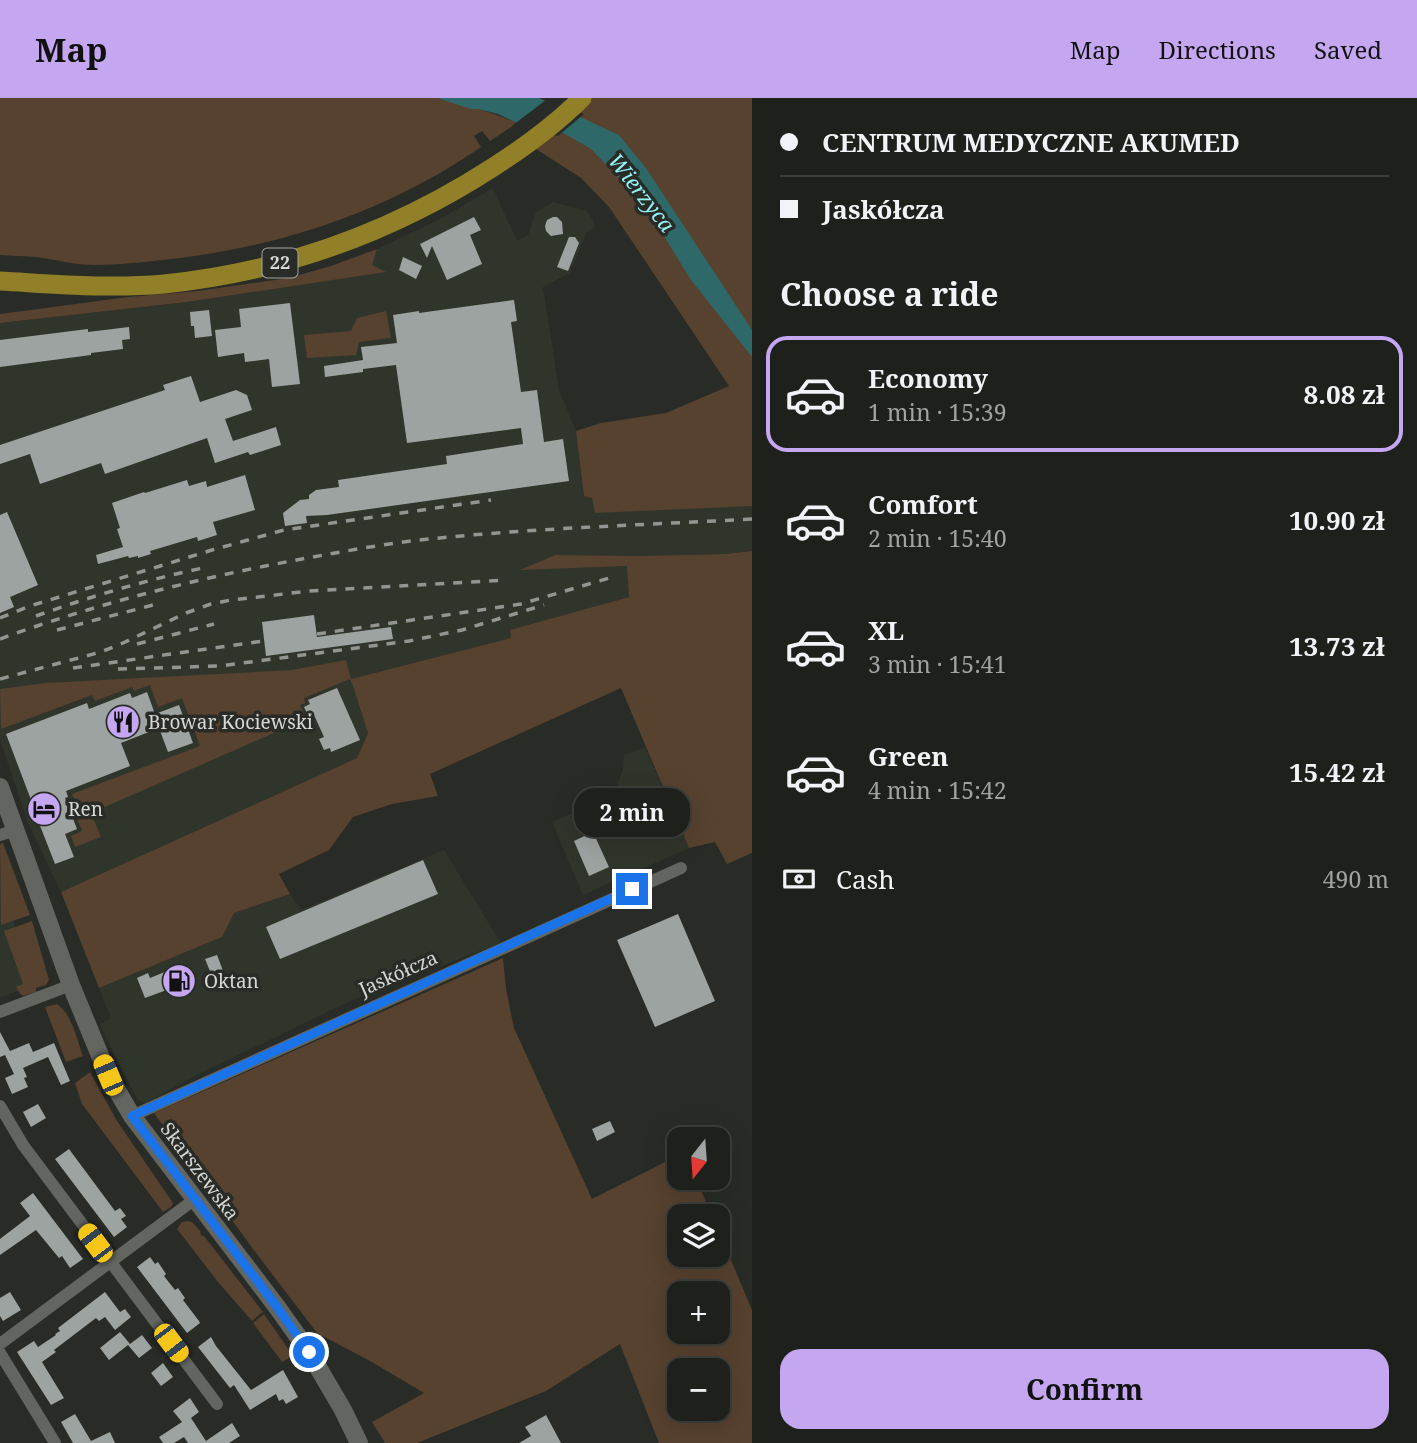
<!DOCTYPE html>
<html lang="en">
<head>
<meta charset="utf-8">
<style>
	:root { --surface:#1e201c; --page:#2b2d29; --text:#f1f3f6; --muted:#a1a3a3; --line:#3c3e3b; --accent:#c5a7f1 }
	body { margin:0; font-family:"Noto Serif",serif; background:var(--page); color:var(--text); height:100vh; display:flex; flex-direction:column; font-size:26px; white-space:nowrap }
	* { box-sizing:border-box; margin:0 }
	p { font-size:23px; color:var(--muted) }
	.icon { flex:none; width:38px; height:38px; fill:none; stroke:currentColor; stroke-width:2; stroke-linecap:round; stroke-linejoin:round }
	.map { position:relative; flex:1; overflow:hidden }
	.sheet { display:flex; flex-direction:column; background:var(--surface); width:665px }
	.sheet>* { flex:none }
	.hud { display:grid; align-content:center; height:154px; padding:0 28px; background:var(--surface) }
	.needle { width:46px; rotate:197deg }
	.tools { position:absolute; left:667px; top:1029px; display:grid; gap:14px }
	.tools a { display:grid; place-items:center; width:63px; height:63px; border-radius:14px; background:var(--surface); box-shadow:0 7px 28px #0002,0 0 0 2px var(--line); font-size:35px }
	.end { position:absolute; width:32px; height:32px; margin:-16px; border:9px solid #1a73e8; background:#fff; box-shadow:0 0 0 4px #fff }
	.from { border-radius:50% }
	.bubble { position:absolute; height:49px; border-radius:21px; background:var(--surface); box-shadow:0 7px 28px #0002,0 0 0 2px var(--line); font-size:23px; font-weight:700; line-height:49px; text-align:center }
	.car { position:absolute; width:21px; height:42px; margin:-21px -10px; border-radius:9px; box-shadow:0 0 5px 2px #0007; background:linear-gradient(#f5c518 24%,#345 0 40%,#f5c518 0 76%,#345 0 86%,#f5c518 0) }
	.hud b { display:flex; align-items:center; gap:24px; height:66px; font-size:26px }
	.hud b+b { border-top:2px solid var(--line) }
	.hud i { width:18px; height:18px; background:var(--text) }
	ul { padding:0; list-style:none }
	li { display:flex; align-items:center; gap:21px; height:116px; margin:0 14px 10px; padding:0 14px; border:4px solid transparent; border-radius:21px }
	li div { flex:1 }
	li b { display:block; font-size:26px }
	li em { font-style:normal; font-weight:700 }
	li.selected { border-color:var(--accent) }
	li>.icon { width:63px; height:63px; stroke-width:1.5 }
	h2 { padding:0 28px; font-size:32px; line-height:84px }
	.pay { display:flex; align-items:center; gap:18px; height:77px; padding:0 28px; font-size:26px }
	.pay p { margin-inline-start:auto }
	.cta { display:flex; gap:14px; margin-top:auto; padding:14px 28px }
	.cta a { flex:1; height:80px; border-radius:21px; background:var(--accent); color:#111; font-size:28px; font-weight:700; line-height:80px; text-align:center }
	header { display:flex; align-items:center; gap:42px; box-sizing:border-box; height:98px; padding:0 35px; background:var(--accent); color:#111 }
	header strong { font-size:33px }
	nav { display:flex; gap:38px; margin-inline-start:auto; font-size:24px }
	main { display:flex; flex:1; min-height:0 }
	.map>svg:first-child { display:block }
</style>
</head>
<body>
<header>
<strong>Map</strong>
<nav><a>Map</a><a>Directions</a><a>Saved</a></nav>
</header>
<main>
<div class="map">
<svg width="752" height="1345" viewBox="0 0 752 1345">
	<rect width="100%" height="100%" fill="#282b26"/>
	<!-- built -->
	<path fill="#30352b" d="M493 90 517 143 528 137 536 114 553 104 587 113 596 128 586 135 570 175 543 189 559 292 576 333 584 398 752 402V453L725 456 640 458 555 457 522 471 628 468 629 499 510 533 511 540 351 581 368 635 357 660 61 794 28 725 0 642V225L187 204 384 174 371 167 377 151 442 120Z
		M645 649 689 750 583 797 552 724 595 705 608 710 617 706 614 697 623 671 624 657Z
		M444 752 501 845 350 903 195 978 145 1005 138 1002 116 961 100 926 111 920 99 890 222 839 233 815 290 796 301 812Z
		M0 780 33 887 0 900Z"/>
	<!-- green -->
	<path fill="#57412f" fill-rule="evenodd" d="M0 0H437C464 8 491 13 517 25L490 43 482 33 474 38 481 49C387 114 277 150 164 162 141 164 119 167 95 167 75 167 57 162 37 159 25 158 12 158 0 157Z
		M589 0H752V408L595 415 592 400 584 398 576 333 601 325 666 315 729 288 609 109 581 80 533 49Z
		M377 151 372 167 386 174 187 204 0 225V216L128 199 198 193 288 180 331 168Z
		M386 213 391 240 359 244 356 257 307 260 304 237 351 233 357 220Z
		M752 453V755L727 766 715 744 689 750 621 590 430 676 438 698 392 706 353 719 329 752 279 776 290 796 234 815 222 839 99 890 61 794 357 660 368 635 353 588 350 581 304 600 305 605 300 607 306 621 91 715 101 739 75 749 71 738 82 733 71 704 75 702 72 696 200 648 182 600 158 609 150 587 134 593 132 589 95 603 92 597 1 631 0 591 45 585 292 572 346 562 351 581 511 540 510 532 629 499 627 468 520 472 555 457 640 458 725 456Z
		M3 745 30 817 1 827 0 746Z
		M32 823 49 882 46 887 36 890V894L23 898 20 896 16 889 23 886 4 833Z
		M503 860 506 891 514 930 592 1101 679 1057V1080H696L712 1118H679V1157H718V1131L752 1212V1345H659L620 1246 546 1293 417 1345H385L372 1324 424 1295 370 1263 317 1235 253 1151 154 1015ZM679 1195H718V1234H679ZM679 1272H718V1311H679Z
		M57 906C72 916 77 942 83 958L66 964 45 909Z
		M90 974 117 1023 173 1105 171 1109 163 1114 82 1006 75 985Z
		M188 1123 192 1124 201 1134 200 1135 202 1138H204L263 1214 252 1223 218 1184 177 1131 182 1124Z
		M264 1216 293 1258 282 1264 253 1225Z"/>
	<!-- water -->
	<path fill="#2f6869" d="M437 0H539L619 37 646 70 752 232V259L691 182 657 127 622 83 591 51 565 36 517 25 498 16 478 11H471Z"/>
	<!-- pier -->
	<path fill="#282b26" d="M546 2 584 16 558 38 513 27Z"/>
	<!-- building -->
	<path fill="#9da3a0" d="M474 119 481 132 470 137 482 166 447 182 432 148 427 160 420 146Z
		M553 119H557L562 124 563 136 551 138 546 133 545 128 547 122Z
		M569 139H575L579 145 568 173 557 169Z
		M403 159 422 168 416 181 399 172Z
		M514 202 517 223 511 224 521 294 537 292 544 344 563 341 569 383 327 417 306 418 307 425 285 428 283 415 300 402 309 401V397L316 392 339 389 338 382 447 366 446 358 523 346 521 330 407 345 396 267 363 271V274L325 279 324 268 363 262 361 249 397 245 393 217 419 213V215Z
		M290 205 300 286 272 289 269 261 245 264 244 255 218 259 215 232 241 229 239 211Z
		M209 212 212 238 195 240 194 228H191L190 214Z
		M129 229 130 241 122 242 123 251 91 255V257L0 269V242L88 231V234Z
		M191 278 200 304 236 292 247 297 252 312 225 321 233 343 276 329 281 347 250 357 248 354 215 365 207 340 105 376 101 365 40 386 30 356 0 366V347L165 292 163 287Z
		M245 377 255 412 213 424 217 437 198 443 197 439 150 453 151 456 138 460V458L129 460 128 458 98 466 96 457 123 449 117 431 120 430 112 405 144 394 145 395 187 382 189 388 206 383 207 389Z
		M7 414 38 487 10 499 14 509 0 515V476L5 487 0 476V417Z
		M314 517 317 539 391 529 393 541 266 558 262 524Z
		M337 590 360 642 331 654 330 650 324 652 319 641 324 639 314 617 309 619 304 609 310 606 308 602Z
		M147 594 155 616 179 607 193 645 168 654 159 630 121 645 130 668 66 693 68 699 65 700 77 731 65 736 74 759 55 766 37 720 33 721 28 709 33 707 6 636 87 605 89 611 130 595 132 600Z
		M593 734 609 769 589 778 574 743Z
		M423 762 438 796 280 861 266 829Z
		M678 816 715 903 655 929 617 842Z
		M217 857 225 878 214 883 205 861Z
		M182 867 193 892 175 899 172 890 145 900 137 880 148 875 150 880Z
		M0 934 10 953 29 945 33 954 54 945 70 983 61 987 48 959 23 970 27 979 24 980 28 989 12 996 5 980 14 976 5 957 0 959Z
		M38 1006 46 1020 31 1029 23 1014Z
		M610 1023 615 1034 597 1043 592 1031Z
		M69 1051 115 1113 120 1110 126 1118 121 1121 127 1129 114 1139 55 1061Z
		M33 1095 83 1161 70 1170 62 1158 59 1160 36 1132 0 1157V1141L30 1118 20 1105Z
		M150 1159 155 1166 158 1164 166 1176 164 1178 175 1192 178 1190 185 1200 183 1202 199 1223 200 1225 187 1235 137 1169Z
		M10 1194 21 1212 3 1223 0 1218V1200Z
		M105 1194 120 1214 125 1211 131 1219 115 1232 105 1219 99 1223 96 1220 54 1252 56 1254 42 1264 64 1300 51 1307 17 1254 34 1243 38 1249 56 1237 55 1236 60 1233 58 1230Z
		M120 1234 130 1246 142 1237 152 1250 139 1260 128 1247 109 1262 100 1250Z
		M211 1239 216 1248 251 1292 283 1272 298 1299 286 1306 283 1301 279 1303 276 1296 250 1312 234 1287 230 1290 198 1249Z
		M163 1265 173 1279 161 1288 151 1275Z
		M190 1300 199 1314 191 1320 206 1343 232 1325 240 1338 229 1345H188L184 1339 174 1345H163L159 1339 182 1324 173 1313Z
		M75 1316 91 1343 110 1334 115 1345H73L61 1324Z
		M546 1317 561 1345H519L531 1338 525 1329Z"/>
	<g fill="none" stroke-linecap="round" stroke-linejoin="round">
		<!-- minor -->
		<path stroke="#636561" stroke-width="12" d="M0 737 16 732
			M0 914 71 887
			M0 1008 23 1047 217 1306
			M132 1018 681 770
			M0 1246 195 1101
			M0 1255 55 1345"/>
		<!-- secondary -->
		<path stroke="#636561" stroke-width="18" d="M0 689 71 887 108 977 132 1018 277 1209 309 1254 343 1312 359 1345"/>
		<!-- primary -->
		<path stroke="#918027" stroke-width="19" d="M0 183C55 186 109 191 164 186 283 174 395 133 495 68 526 48 556 26 582 0"/>
		<!-- rail -->
		<path stroke="#929591" stroke-width="3.5" stroke-dasharray="9 9" stroke-linecap="butt" d="M36 518C92 498 149 481 208 469
			M0 520 30 508 212 452 284 432 491 402
			M57 532 153 507
			M317 536 521 506 616 478
			M0 541C101 504 207 478 313 459 351 452 390 445 429 441 536 430 644 427 752 421
			M137 546 214 526
			M73 570 263 543
			M118 571 220 568 409 543 462 532 544 507
			M0 581 101 554 123 545 186 515 211 506 231 502 310 493 507 482"/>
	</g>
	<g fill="none" stroke-linecap="round" stroke-linejoin="round">
		<!-- route -->
		<path stroke="#1a73e8" stroke-width="9" d="M309 1254 277 1209 132 1018 632 791"/>
	</g>
	<!-- icons -->
	<defs>
		<g id="restaurant-disc" transform="scale(1.75)"><circle r="9.5" fill="#c5a7f1" stroke="#282b26"/><path d="M-5-6h1v4h1v-4h1v4h1v-4h1v5L-1.5 .5V6h-2V.5L-5-1ZM5-6V6H3V1.5H1.5Q1.5-4 5-6Z" fill="#111"/></g>
		<g id="hotel-disc" transform="scale(1.75)"><circle r="9.5" fill="#c5a7f1" stroke="#282b26"/><path d="M-6-4.5h1.5V1H6V5H4.5V3h-9V5H-6ZM-4 0a1.8 1.8 0 1 1 3.6 0ZM.5 0V-2.5h3Q6-2.5 6 0Z" fill="#111"/></g>
		<g id="fuel-disc" transform="scale(1.75)"><circle r="9.5" fill="#c5a7f1" stroke="#282b26"/><path d="M-5.5-6h7V0h2V4h1.3V-2.5L3-4.5l.8-.8L6-3V5H2.5V1h-1V6h-7ZM-4.2-4.7v3.2H.2V-4.7Z" fill="#111"/></g>
	</defs>
	<g fill-rule="evenodd">
		<use href="#restaurant-disc" x="123" y="624"/>
		<use href="#hotel-disc" x="44" y="711"/>
		<use href="#fuel-disc" x="179" y="883"/>
	</g>
	<g text-anchor="middle" stroke-width="7" stroke-linejoin="round" paint-order="stroke">
		<!-- shield labels -->
		<rect fill="#282b26" stroke="#a2a4a0" stroke-width="2" x="262.5" y="150.5" width="35" height="29" rx="5"/>
		<g font-size="18" font-weight="bold" fill="#d6d8d5">
			<text x="280" y="171">22</text>
		</g>
		<!-- poi labels -->
		<g font-size="19" fill="#d6d8d5" stroke="#282b26" text-anchor="start">
			<text x="148" y="631">Browar Kociewski</text>
			<text x="68" y="718">Ren</text>
			<text x="204" y="890">Oktan</text>
		</g>
		<!-- street labels -->
		<g font-size="19" fill="#d6d8d5" stroke="#282b26">
			<text transform="translate(398 875) rotate(-24)" y="7">Jaskółcza</text>
			<text transform="translate(200 1073) rotate(53)" y="7">Skarszewska</text>
		</g>
		<!-- water labels -->
		<g font-size="21" font-style="italic" fill="#94f2f5" stroke="#282b26">
			<text transform="translate(641 95) rotate(52)" y="7">Wierzyca</text>
		</g>
	</g>
</svg>
<div class="tools">
<a><svg class="needle" viewBox="-14 -14 28 28"><path d="M0-13l5 13h-10z" fill="#e53935"/><path d="M0 13l5-13h-10z" fill="#a1a3a3"/></svg></a>
<a><svg class="icon" aria-label="layers" viewBox="0 0 24 24"><path d="M12 4l9 5-9 5-9-5zM3 14l9 5 9-5"/></svg></a>
<a>+</a>
<a>−</a>
</div>
<i class="end from" style="left:309px;top:1254px"></i>
<i class="end" style="left:632px;top:791px"></i>
<div class="bubble" style="left:574px;top:690px;width:116px">2 min</div>
<i class="car" style="left:108px;top:977px;rotate:337deg"></i>
<i class="car" style="left:95px;top:1145px;rotate:323deg"></i>
<i class="car" style="left:171px;top:1245px;rotate:143deg"></i>
</div>
<section class="sheet">
<div class="hud">
<b><i class="from"></i>CENTRUM MEDYCZNE AKUMED</b>
<b><i></i>Jaskółcza</b>
</div>
<h2>Choose a ride</h2>
<ul>
<li class="selected"><svg class="icon" aria-label="car" viewBox="0 0 24 24"><path d="M5 17H2v-5l4-1 3-4h7l3 4 3 1v5h-3M9 17h6M6 11h13"/><circle cx="7" cy="17" r="2"/><circle cx="17" cy="17" r="2"/></svg><div><b>Economy</b><p>1 min · 15:39</p></div><em>8.08 zł</em></li>
<li><svg class="icon" aria-label="car" viewBox="0 0 24 24"><path d="M5 17H2v-5l4-1 3-4h7l3 4 3 1v5h-3M9 17h6M6 11h13"/><circle cx="7" cy="17" r="2"/><circle cx="17" cy="17" r="2"/></svg><div><b>Comfort</b><p>2 min · 15:40</p></div><em>10.90 zł</em></li>
<li><svg class="icon" aria-label="car" viewBox="0 0 24 24"><path d="M5 17H2v-5l4-1 3-4h7l3 4 3 1v5h-3M9 17h6M6 11h13"/><circle cx="7" cy="17" r="2"/><circle cx="17" cy="17" r="2"/></svg><div><b>XL</b><p>3 min · 15:41</p></div><em>13.73 zł</em></li>
<li><svg class="icon" aria-label="car" viewBox="0 0 24 24"><path d="M5 17H2v-5l4-1 3-4h7l3 4 3 1v5h-3M9 17h6M6 11h13"/><circle cx="7" cy="17" r="2"/><circle cx="17" cy="17" r="2"/></svg><div><b>Green</b><p>4 min · 15:42</p></div><em>15.42 zł</em></li>
</ul>
<div class="pay"><svg class="icon" aria-label="cash" viewBox="0 0 24 24"><path d="M3 7h18v10H3z"/><circle cx="12" cy="12" r="2"/></svg>Cash<p>490 m</p></div>
<div class="cta"><a>Confirm</a></div>
</section>
</main>
</body>
</html>
